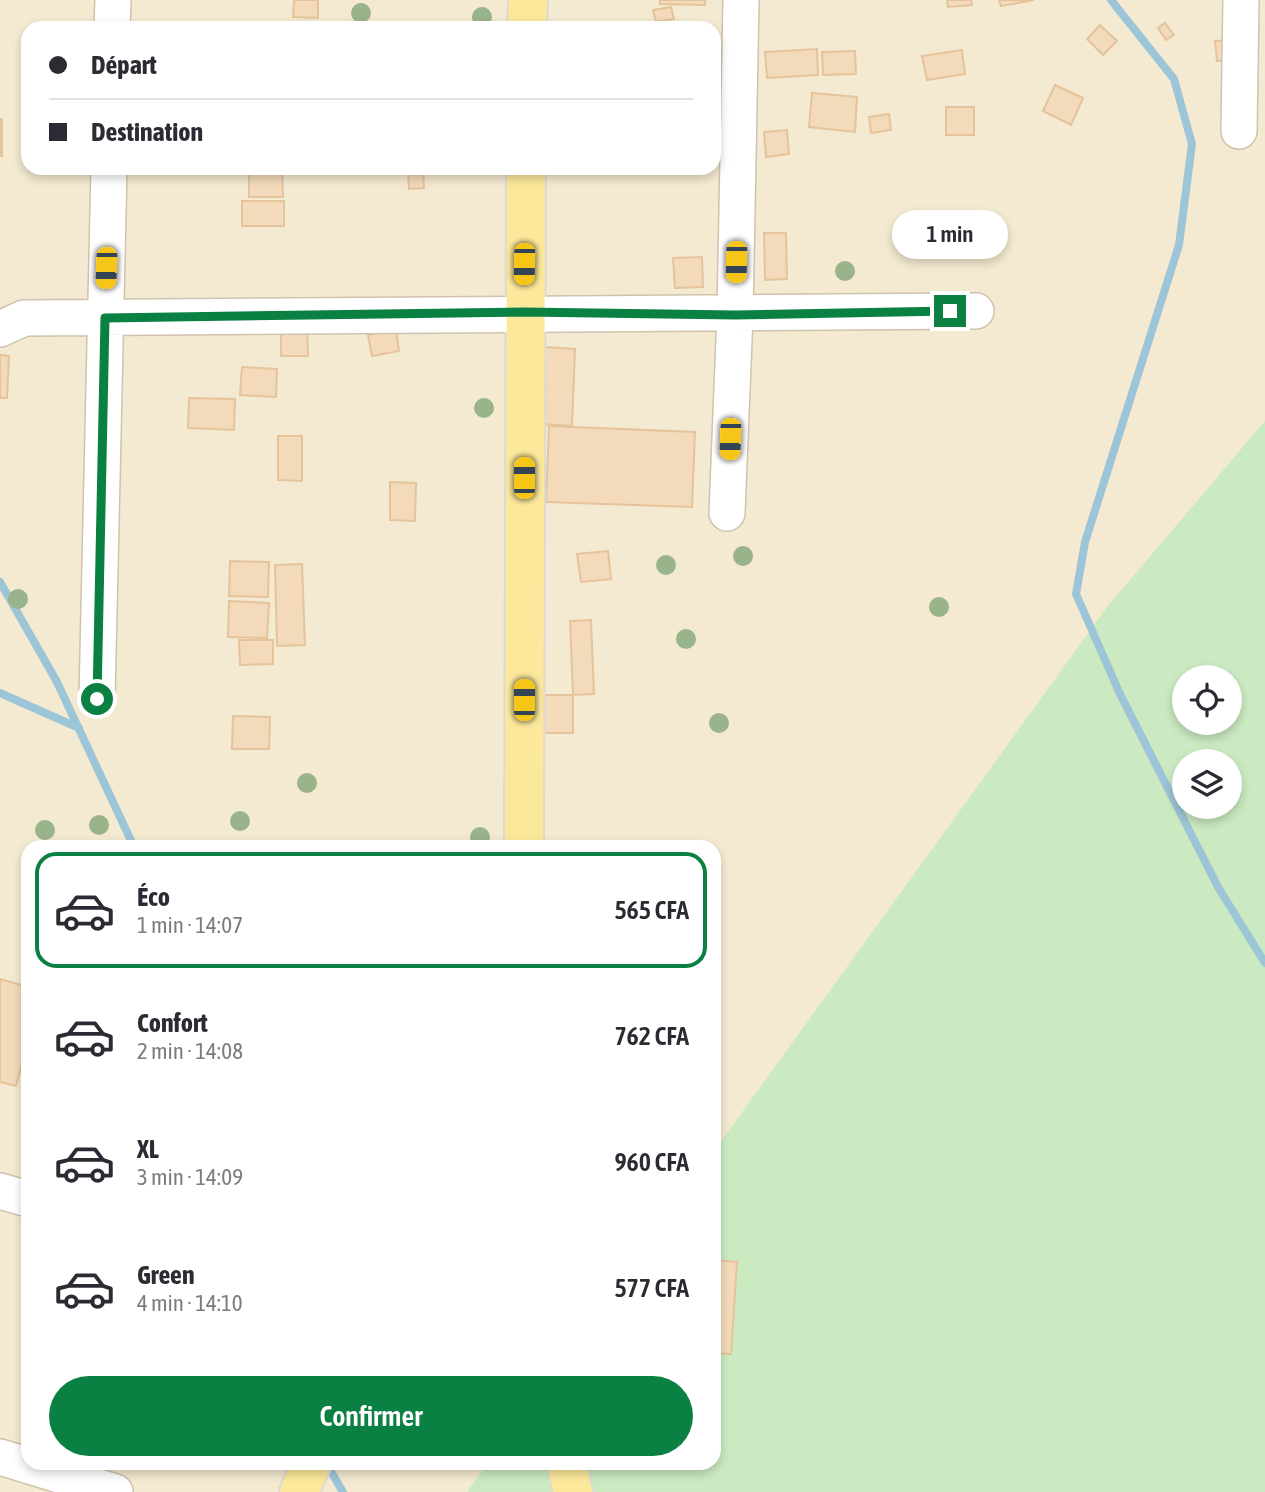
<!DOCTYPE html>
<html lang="fr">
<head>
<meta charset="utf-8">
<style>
	:root { --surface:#fff; --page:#f2f2f3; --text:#2b2b33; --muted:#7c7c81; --line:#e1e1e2; --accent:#0b8043 }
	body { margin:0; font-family:"Asap Condensed",sans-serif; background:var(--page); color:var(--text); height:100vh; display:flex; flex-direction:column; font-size:26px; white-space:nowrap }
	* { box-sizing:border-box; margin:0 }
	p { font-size:23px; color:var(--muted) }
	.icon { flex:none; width:38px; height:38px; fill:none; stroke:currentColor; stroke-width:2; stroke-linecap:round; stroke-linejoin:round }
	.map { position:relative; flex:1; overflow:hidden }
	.panel { position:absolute; left:21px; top:840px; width:700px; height:630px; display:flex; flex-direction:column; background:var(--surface); border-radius:21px; box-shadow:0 4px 10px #0003 }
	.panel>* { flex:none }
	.top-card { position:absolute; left:21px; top:21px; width:700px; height:154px; border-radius:21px; box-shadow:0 4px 10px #0003; display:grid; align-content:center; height:154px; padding:0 28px; background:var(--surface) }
	.buttons { position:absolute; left:1172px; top:665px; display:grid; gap:14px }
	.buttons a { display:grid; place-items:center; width:70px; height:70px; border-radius:50%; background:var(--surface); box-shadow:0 4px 10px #0003; font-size:35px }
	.end { position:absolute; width:32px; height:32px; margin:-16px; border:9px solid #0b8043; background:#fff; box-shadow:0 0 0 4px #fff }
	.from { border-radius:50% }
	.bubble { position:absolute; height:49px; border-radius:24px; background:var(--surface); box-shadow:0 4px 10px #0003; font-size:23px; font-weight:600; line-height:49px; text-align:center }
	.car { position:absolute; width:21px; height:42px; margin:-21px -10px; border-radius:9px; box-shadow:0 0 5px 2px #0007; background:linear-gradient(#f5c518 24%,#345 0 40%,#f5c518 0 76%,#345 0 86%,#f5c518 0) }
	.top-card b { display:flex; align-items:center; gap:24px; height:66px; font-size:26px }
	.top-card b+b { border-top:2px solid var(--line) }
	.top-card i { width:18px; height:18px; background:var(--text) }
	ul { padding:12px 0 0; list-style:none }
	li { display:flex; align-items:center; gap:21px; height:116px; margin:0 14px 10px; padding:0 14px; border:4px solid transparent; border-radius:21px }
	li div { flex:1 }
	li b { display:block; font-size:26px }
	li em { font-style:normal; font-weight:600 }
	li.current { border-color:var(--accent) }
	li>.icon { width:63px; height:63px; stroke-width:1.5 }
	.action { display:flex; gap:14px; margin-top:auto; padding:14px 28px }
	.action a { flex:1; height:80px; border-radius:42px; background:var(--accent); color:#fff; font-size:28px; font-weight:600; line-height:80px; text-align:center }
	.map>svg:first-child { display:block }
</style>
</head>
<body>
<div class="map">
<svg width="1265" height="1492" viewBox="0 0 1265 1492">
	<rect width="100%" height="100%" fill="#fcf7e3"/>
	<!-- residential -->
	<path fill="#f4ead1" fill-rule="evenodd" d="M0 0H1265V1492H0ZM28 28H714V168H28ZM1185 677H1230V723H1185ZM1185 761H1230V807H1185ZM28 847H714V1463H28Z"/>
	<!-- green -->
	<path fill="#cbeac1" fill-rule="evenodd" d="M1265 421V1492H467L488 1463H714V1151L1107 607ZM1185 677H1230V723H1185ZM1185 761H1230V807H1185Z"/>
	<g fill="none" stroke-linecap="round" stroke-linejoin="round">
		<!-- stream -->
		<path stroke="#9dc5d8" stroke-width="8" d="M1111 0 1174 79 1192 144 1179 245 1085 542 1076 594 1120 694 1218 887 1265 963
			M0 582 57 682 134 847
			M0 693 79 728
			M326 1463 343 1492"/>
	</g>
	<!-- building -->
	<path fill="#f2daba" stroke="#e5c39b" stroke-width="2" d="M294 0H318V18L293 17Z
		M660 0H705V5L660 4Z
		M947 0H971L972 5 948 7Z
		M999 0H1034L1001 6Z
		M671 7 674 19 656 22 653 10Z
		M1165 23 1174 35 1166 40 1158 28Z
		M1100 25 1117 41 1103 55 1087 39Z
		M1231 40 1233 60 1217 61 1215 41Z
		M817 49 818 75 767 78 765 52Z
		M962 50 965 74 927 80 922 56Z
		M855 51 856 74 823 75 822 52Z
		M1055 85 1083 98 1071 125 1043 111Z
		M812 93 857 97 855 132 809 127Z
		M946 107H974V135H946Z
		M889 114 891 130 871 133 869 117Z
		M0 119H2V156H0Z
		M787 130 789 154 766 157 764 132Z
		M249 168H282L283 197H249Z
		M423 170 424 188 409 189 408 171Z
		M242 201H284V226H242Z
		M764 233H786L787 279 765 280Z
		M702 257 703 287 675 288 673 258Z
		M281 321H307L308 356H281Z
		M396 330 399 351 372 356 368 335Z
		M545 347 575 349 572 426 542 424Z
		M0 355 9 356 7 398H0Z
		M242 367 277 369 276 397 240 395Z
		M189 398 235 399 234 430 188 428Z
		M549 426 695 432 692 507 546 502Z
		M278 436H302V481L278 480Z
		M390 482 416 483 415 521 390 520Z
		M608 551 611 579 581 582 577 554Z
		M230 561 269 562 268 597 229 596Z
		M302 564 305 645 277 646 275 565Z
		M229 601 269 603 267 638 228 637Z
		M591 620 594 694 573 695 570 621Z
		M239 640H273V664L240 665Z
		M544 695H573V733H544Z
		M233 716 270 717 269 749H232Z
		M0 979 28 987V1039L16 1086 0 1082Z
		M714 1260 737 1262 731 1354 714 1353Z"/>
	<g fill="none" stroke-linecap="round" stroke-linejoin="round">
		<!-- minor casing -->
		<g stroke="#d0c2ad" stroke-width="38">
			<path id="minor" d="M112 28 113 0
				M1239 131 1241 0
				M0 329 24 318 976 311
				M727 513 735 315 741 0
				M97 699 109 168
				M0 1191 28 1199
				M0 1457 115 1492"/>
		</g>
		<!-- major casing -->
		<g stroke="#ded9d3" stroke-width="42">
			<path id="major" d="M527 28 528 0
				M524 847 526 168
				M566 1463 573 1492
				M299 1492 312 1463"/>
		</g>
		<!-- minor -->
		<use href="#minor" stroke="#fff" stroke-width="35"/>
		<!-- major -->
		<use href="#major" stroke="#fce89b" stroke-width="38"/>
	</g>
	<!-- trees -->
	<g fill="#99b38a">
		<circle cx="361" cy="13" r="10"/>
		<circle cx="482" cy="17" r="10"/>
		<circle cx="845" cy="271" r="10"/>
		<circle cx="484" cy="408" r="10"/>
		<circle cx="743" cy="556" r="10"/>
		<circle cx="666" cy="565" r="10"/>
		<circle cx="18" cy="599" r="10"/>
		<circle cx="939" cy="607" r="10"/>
		<circle cx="686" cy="639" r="10"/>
		<circle cx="719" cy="723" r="10"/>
		<circle cx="307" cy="783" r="10"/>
		<circle cx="240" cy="821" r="10"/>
		<circle cx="99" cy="825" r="10"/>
		<circle cx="45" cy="830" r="10"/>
		<circle cx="480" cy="837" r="10"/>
	</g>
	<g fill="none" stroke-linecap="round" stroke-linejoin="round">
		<!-- route -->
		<path stroke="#0b8043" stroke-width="9" d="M97 699 105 318 524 312 735 315 950 311"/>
	</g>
</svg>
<div class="buttons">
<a><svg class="icon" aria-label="locate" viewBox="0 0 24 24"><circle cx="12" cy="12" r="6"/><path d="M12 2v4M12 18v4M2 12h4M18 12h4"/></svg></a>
<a><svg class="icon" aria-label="layers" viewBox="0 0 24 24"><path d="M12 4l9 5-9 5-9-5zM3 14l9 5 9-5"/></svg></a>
</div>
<i class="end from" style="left:97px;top:699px"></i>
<i class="end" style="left:950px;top:311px"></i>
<div class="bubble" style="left:892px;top:210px;width:116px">1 min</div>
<i class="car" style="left:736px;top:262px;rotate:181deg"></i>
<i class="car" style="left:524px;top:264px;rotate:181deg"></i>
<i class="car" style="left:106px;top:268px;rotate:182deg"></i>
<i class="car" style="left:730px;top:439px;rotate:182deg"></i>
<i class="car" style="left:524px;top:478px;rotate:0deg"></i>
<i class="car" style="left:524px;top:700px;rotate:0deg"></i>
<div class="top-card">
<b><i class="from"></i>Départ</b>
<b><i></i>Destination</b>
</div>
<section class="panel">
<ul>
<li class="current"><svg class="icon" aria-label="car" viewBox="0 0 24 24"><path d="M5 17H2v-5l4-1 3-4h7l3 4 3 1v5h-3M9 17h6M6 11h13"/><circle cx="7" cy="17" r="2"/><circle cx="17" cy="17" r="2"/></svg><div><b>Éco</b><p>1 min · 14:07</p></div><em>565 CFA</em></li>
<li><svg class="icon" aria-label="car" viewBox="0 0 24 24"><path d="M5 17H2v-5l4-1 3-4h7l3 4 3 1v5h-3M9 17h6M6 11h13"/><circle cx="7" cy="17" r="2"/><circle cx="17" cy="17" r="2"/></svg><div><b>Confort</b><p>2 min · 14:08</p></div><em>762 CFA</em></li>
<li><svg class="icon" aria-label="car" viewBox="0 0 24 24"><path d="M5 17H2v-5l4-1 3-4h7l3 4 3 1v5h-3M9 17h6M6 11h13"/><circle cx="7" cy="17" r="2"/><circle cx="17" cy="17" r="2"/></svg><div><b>XL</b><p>3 min · 14:09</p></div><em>960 CFA</em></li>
<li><svg class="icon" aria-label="car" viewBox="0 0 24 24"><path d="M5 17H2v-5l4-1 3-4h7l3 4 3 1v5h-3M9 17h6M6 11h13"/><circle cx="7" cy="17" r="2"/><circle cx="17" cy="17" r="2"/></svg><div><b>Green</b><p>4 min · 14:10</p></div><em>577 CFA</em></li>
</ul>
<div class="action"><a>Confirmer</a></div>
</section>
</div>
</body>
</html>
